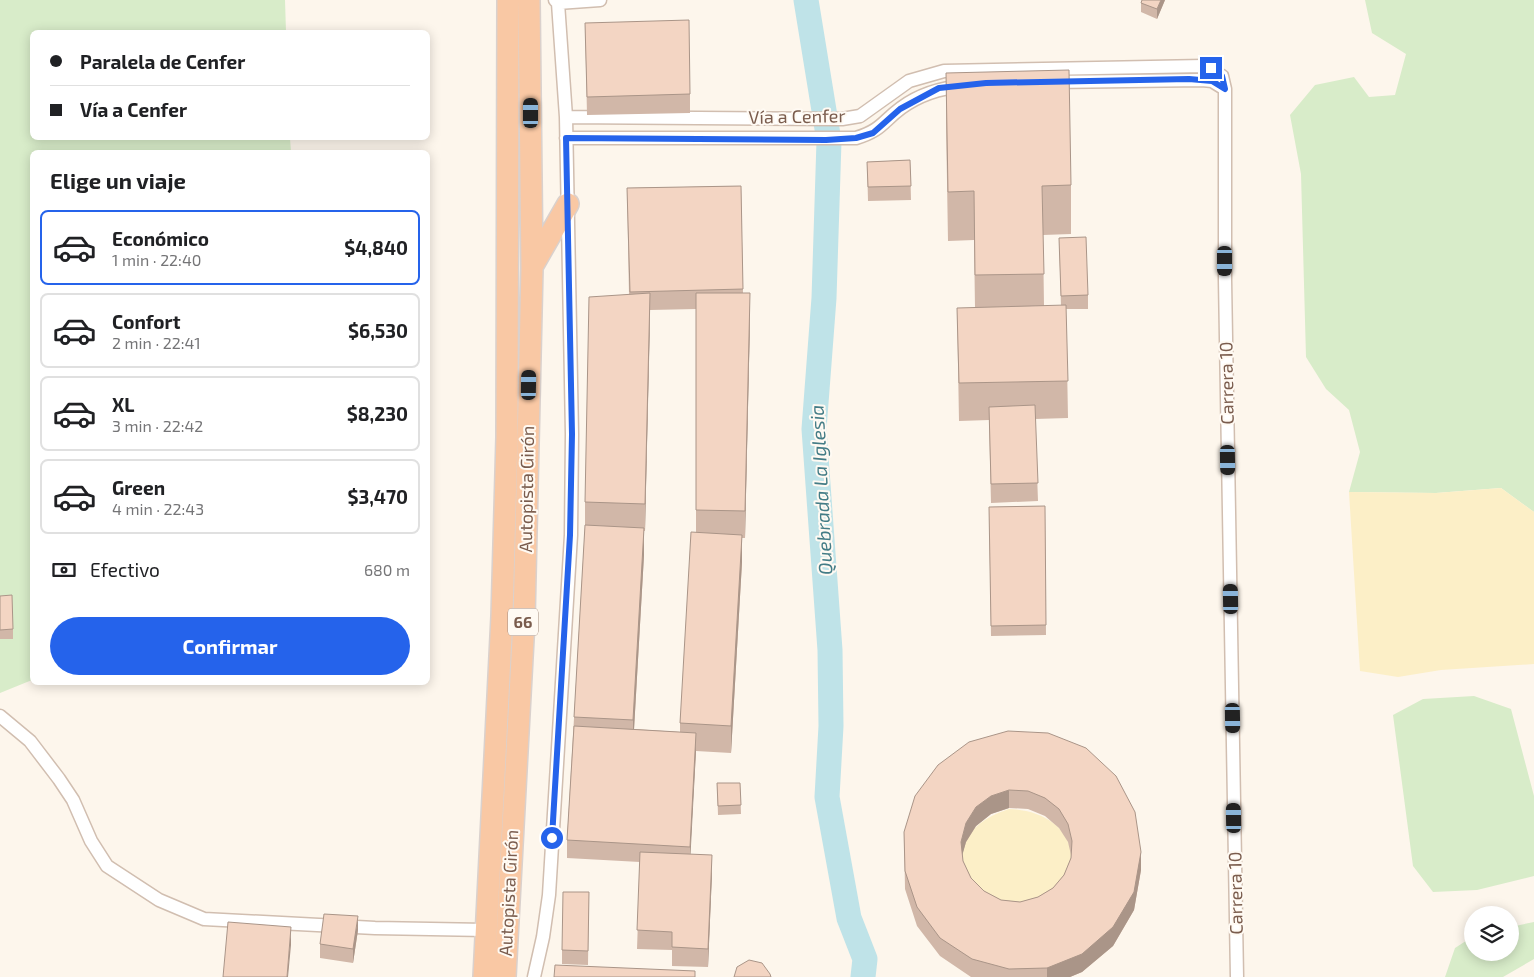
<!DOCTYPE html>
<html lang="es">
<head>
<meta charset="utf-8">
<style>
	:root { --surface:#fff; --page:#f6f6f6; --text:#202124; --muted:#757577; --line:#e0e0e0; --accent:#2563eb }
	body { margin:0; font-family:"Exo 2",sans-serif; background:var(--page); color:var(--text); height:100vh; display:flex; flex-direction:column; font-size:19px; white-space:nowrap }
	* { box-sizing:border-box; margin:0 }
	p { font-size:16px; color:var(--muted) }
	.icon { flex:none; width:28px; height:28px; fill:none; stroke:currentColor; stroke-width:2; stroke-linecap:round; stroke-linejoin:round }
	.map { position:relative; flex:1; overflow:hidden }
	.sheet { position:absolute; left:30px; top:150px; width:400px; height:535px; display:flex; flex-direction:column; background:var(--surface); border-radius:8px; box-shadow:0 2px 12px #0003 }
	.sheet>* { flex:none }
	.top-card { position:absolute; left:30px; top:30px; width:400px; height:110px; border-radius:8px; box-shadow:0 2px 12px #0003; display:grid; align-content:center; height:110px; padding:0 20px; background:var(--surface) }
	.fabs { position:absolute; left:1464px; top:906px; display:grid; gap:10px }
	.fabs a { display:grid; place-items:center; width:55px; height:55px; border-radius:50%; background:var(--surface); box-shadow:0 2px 12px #0003; font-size:25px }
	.end { position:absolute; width:22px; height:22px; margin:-11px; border:6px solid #2563eb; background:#fff; box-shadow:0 0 0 2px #fff }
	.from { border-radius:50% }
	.car { position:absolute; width:15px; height:30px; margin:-15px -8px; border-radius:6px; box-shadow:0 0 4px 1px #0007; background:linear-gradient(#222 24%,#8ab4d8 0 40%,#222 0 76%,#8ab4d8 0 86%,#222 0) }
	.top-card b { display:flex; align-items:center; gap:18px; height:48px; font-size:19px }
	.top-card b+b { border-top:1px solid var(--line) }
	.top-card i { width:12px; height:12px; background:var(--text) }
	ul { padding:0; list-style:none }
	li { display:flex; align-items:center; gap:15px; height:75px; margin:0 10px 8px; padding:0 10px; border:2px solid var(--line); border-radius:8px }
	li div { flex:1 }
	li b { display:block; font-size:19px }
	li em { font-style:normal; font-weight:700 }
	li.selected { border-color:var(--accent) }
	li>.icon { width:45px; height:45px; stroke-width:1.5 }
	h2 { padding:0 20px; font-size:22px; line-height:60px }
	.pay { display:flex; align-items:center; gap:12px; height:55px; padding:0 20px; font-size:19px }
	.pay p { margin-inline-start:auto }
	.action { display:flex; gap:10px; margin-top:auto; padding:10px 20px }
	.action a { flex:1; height:58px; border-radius:30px; background:var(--accent); color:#fff; font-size:20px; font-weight:700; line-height:58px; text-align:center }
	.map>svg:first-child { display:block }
</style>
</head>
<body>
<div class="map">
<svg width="1534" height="977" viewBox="0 0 1534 977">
	<rect width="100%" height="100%" fill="#fdf6ec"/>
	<!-- green -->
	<path fill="#d8ecc9" d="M0 0H285L286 32H32V138H290L291 152H32V680L0 693Z
		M1365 0H1534V512L1501 488 1436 493 1349 492 1360 452 1349 410 1326 389 1306 357 1301 174 1290 115 1315 85 1354 77 1369 97 1395 95 1406 54 1372 33Z
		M1474 696 1511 709 1534 796V876L1477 890 1433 892 1413 866 1393 715 1423 699Z
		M1534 922V959L1503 977H1445L1455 948 1472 937V952H1510V927Z"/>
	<!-- sand -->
	<path fill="#fcefc7" d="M1501 488 1534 512V664L1441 670 1398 677 1360 671 1349 492 1436 493Z
		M1009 809C1039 810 1070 824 1072 859 1072 869 1066 883 1064 893L984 910C980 900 961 868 961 860 960 832 987 816 1009 809Z"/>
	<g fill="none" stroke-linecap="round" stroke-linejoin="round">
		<!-- river -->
		<path stroke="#bfe3e8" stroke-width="25" d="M806 0 829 141 824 298 814 429 830 650 831 726 827 797 849 918 865 959 863 977"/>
		<!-- minor casing -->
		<g stroke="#d1beb0" stroke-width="15">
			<path id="minor" d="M558 3 600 0
				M1053 82 1202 80 1212 81 1225 89
				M566 117 842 119 860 116 909 81 944 71 1204 66 1222 76 1225 89V280L1237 977
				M566 138H856C882 130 882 122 901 108 920 94 940 88 963 86
				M0 716 30 741 59 779 73 800 91 841 107 866 159 900 204 919 375 928 486 930
				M534 977 543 937 549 895 571 535 572 434 566 117 558 3 555 0"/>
		</g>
		<!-- trunk casing -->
		<g stroke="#dad1cd" stroke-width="24">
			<path id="trunk" d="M533 265 568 204
				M484 977 502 616 507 437 508 0
				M505 977 524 620 532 268 529 0"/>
		</g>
		<!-- minor -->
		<use href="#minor" stroke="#fff" stroke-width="12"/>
		<!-- trunk -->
		<use href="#trunk" stroke="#f9c8a4" stroke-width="21"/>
	</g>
	<!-- wall -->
	<path fill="#d1b7a8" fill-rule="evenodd" d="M1165 0 1157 19 1141 12V3Z
		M585 23 690 94V113L587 115Z
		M946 73 1071 185V234L1043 235 1044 306H1061L1059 238 1088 295V309H1066L1068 418 1035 419 1038 501 991 503 989 420 959 421 957 308H975L974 240 948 241 946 122Z
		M910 160 911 200 868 201 867 162Z
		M741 186 743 293 750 320 745 538H742V562L731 753 696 751 690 854 712 873 708 967 672 966V950L637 949 640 862 567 858V840L585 527V502L629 295 627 188ZM696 309V532L680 723V732L634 729 644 555V531H645L650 310Z
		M1045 506 1046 635 991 636 989 507Z
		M0 596 13 629V639H0Z
		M1008 731 1141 870 1134 910 1113 946 1082 972 1070 977H971L940 956 917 926 905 889 904 832ZM1009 808 1028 809 1045 816 1059 828 1068 842 1071 855V858L1064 875 1053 888 1038 897 1020 902 1001 900 984 891 971 878 963 861 962 855 966 842 976 826 991 814Z
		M717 783H740L741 814 718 815Z
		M589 892 588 965 562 964V950Z
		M358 930 353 963 320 958V944Z"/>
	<!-- shaded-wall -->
	<path fill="#aa9588" d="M1161 0H1165L1157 19V9Z
		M650 293V320L645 531V504Z
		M750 293V320L745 538V511Z
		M644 528V555L633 747V720Z
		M742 535V562L731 753V726Z
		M696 733V751L690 865V847Z
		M1009 790V808L991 814 976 826 966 842 961 860V842L966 823 976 807 991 796Z
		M1141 852V870L1134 910 1113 946 1082 972 1070 977H1047V968Z
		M712 855V873L708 967V949Z
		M358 916V930L353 963V949Z
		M291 927V945L288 977H287Z"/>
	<!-- building -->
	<path fill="#f3d5c3" stroke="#aa9588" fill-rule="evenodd" d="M1142 0H1161L1157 9 1141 3Z
		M689 20 690 94 587 97 585 23Z
		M1069 70 1071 185 1042 186 1044 274 975 275 974 191 948 192 946 73Z
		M910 160 911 186 868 187 867 162Z
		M741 186 743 289 630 292 627 188Z
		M1086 237 1088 295 1061 296 1059 238Z
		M650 293 645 504 585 502 589 297Z
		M696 293H750L745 511 696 510Z
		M1066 305 1068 381 959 383 957 308Z
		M1035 405 1038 483 991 484 989 407Z
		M1045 506 1046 625 991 626 989 507Z
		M585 525 644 528 633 720 574 717Z
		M691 532 742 535 731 726 680 723Z
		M12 595 13 629 0 630V596Z
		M574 726 696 733 690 847 567 840Z
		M1008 731 1048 733 1086 748 1116 776 1135 812 1141 852 1134 892 1113 927 1082 954 1047 968 1009 969 972 959 940 938 917 907 905 871 904 832 915 796 938 765 969 742ZM1009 790 1028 791 1045 798 1059 809 1068 824 1072 841 1071 858 1064 875 1053 888 1038 897 1020 902 1001 900 984 891 971 878 963 861 961 842 966 823 976 807 991 796Z
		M717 783H740L741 805 718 806Z
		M640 852 712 855 708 949 672 947V932L637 930Z
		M563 892H589L588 951 562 950Z
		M324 914 358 916 353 949 320 944Z
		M228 922 291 927 287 977H223Z
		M749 960 762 963 770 974 771 977H734L737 967Z
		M555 965 695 971V977H554Z"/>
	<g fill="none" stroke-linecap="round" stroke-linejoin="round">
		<!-- route -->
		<path stroke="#2563eb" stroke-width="6" d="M552 838 570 535 572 434 566 138 826 140 856 138 873 133 900 109 939 88 986 83 1189 79 1212 81 1225 89 1222 76 1211 68"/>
	</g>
	<g text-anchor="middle" stroke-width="4" stroke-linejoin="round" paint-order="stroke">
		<!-- shield labels -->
		<rect fill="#fffaf3" stroke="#a28b7f" stroke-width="1" x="508" y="608.5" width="30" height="27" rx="4"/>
		<g font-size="16" font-weight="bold" fill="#7a5c4d">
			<text x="523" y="628">66</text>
		</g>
		<!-- street labels -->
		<g font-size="18" fill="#7a5c4d" stroke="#fffaf3">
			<text transform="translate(797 117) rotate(-1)" y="6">Vía a Cenfer</text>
			<text transform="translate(1227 383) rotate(-91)" y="6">Carrera 10</text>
			<text transform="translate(527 489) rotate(-89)" y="6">Autopista Girón</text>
			<text transform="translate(509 893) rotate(-87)" y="6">Autopista Girón</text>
			<text transform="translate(1236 893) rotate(-91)" y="6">Carrera 10</text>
		</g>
		<!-- water labels -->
		<g font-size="19" font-style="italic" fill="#437c86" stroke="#fffaf3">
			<text transform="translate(821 490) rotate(-93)" y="7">Quebrada La Iglesia</text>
		</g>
	</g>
</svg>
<div class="fabs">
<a><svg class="icon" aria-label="layers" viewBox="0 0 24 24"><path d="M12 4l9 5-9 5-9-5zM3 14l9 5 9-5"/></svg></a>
</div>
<i class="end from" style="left:552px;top:838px"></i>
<i class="end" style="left:1211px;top:68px"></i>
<i class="car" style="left:531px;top:113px;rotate:0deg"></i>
<i class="car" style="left:1225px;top:261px;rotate:180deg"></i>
<i class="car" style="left:529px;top:385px;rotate:1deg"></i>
<i class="car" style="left:1228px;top:460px;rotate:179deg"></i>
<i class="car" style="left:1231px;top:599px;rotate:359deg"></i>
<i class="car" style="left:1233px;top:718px;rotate:179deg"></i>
<i class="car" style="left:1234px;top:818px;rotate:359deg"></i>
<div class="top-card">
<b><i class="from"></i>Paralela de Cenfer</b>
<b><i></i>Vía a Cenfer</b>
</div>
<section class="sheet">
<h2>Elige un viaje</h2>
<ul>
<li class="selected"><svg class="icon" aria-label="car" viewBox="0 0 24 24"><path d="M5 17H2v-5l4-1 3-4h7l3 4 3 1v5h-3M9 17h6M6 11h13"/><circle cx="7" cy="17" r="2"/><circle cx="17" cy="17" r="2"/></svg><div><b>Económico</b><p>1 min · 22:40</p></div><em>$4,840</em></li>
<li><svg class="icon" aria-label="car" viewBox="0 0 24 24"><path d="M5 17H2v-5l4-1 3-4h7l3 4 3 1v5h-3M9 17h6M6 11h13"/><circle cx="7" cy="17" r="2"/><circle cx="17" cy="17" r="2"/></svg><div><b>Confort</b><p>2 min · 22:41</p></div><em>$6,530</em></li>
<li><svg class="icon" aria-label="car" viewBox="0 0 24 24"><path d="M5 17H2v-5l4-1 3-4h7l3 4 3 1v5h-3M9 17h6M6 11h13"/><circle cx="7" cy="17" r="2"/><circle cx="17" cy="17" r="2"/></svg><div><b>XL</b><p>3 min · 22:42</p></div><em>$8,230</em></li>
<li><svg class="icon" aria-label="car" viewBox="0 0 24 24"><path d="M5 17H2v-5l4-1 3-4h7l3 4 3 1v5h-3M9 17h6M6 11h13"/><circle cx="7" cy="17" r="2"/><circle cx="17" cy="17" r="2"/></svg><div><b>Green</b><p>4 min · 22:43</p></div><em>$3,470</em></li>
</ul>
<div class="pay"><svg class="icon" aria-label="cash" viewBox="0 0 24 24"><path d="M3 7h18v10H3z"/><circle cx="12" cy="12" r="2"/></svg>Efectivo<p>680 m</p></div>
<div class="action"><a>Confirmar</a></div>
</section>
</div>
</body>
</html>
